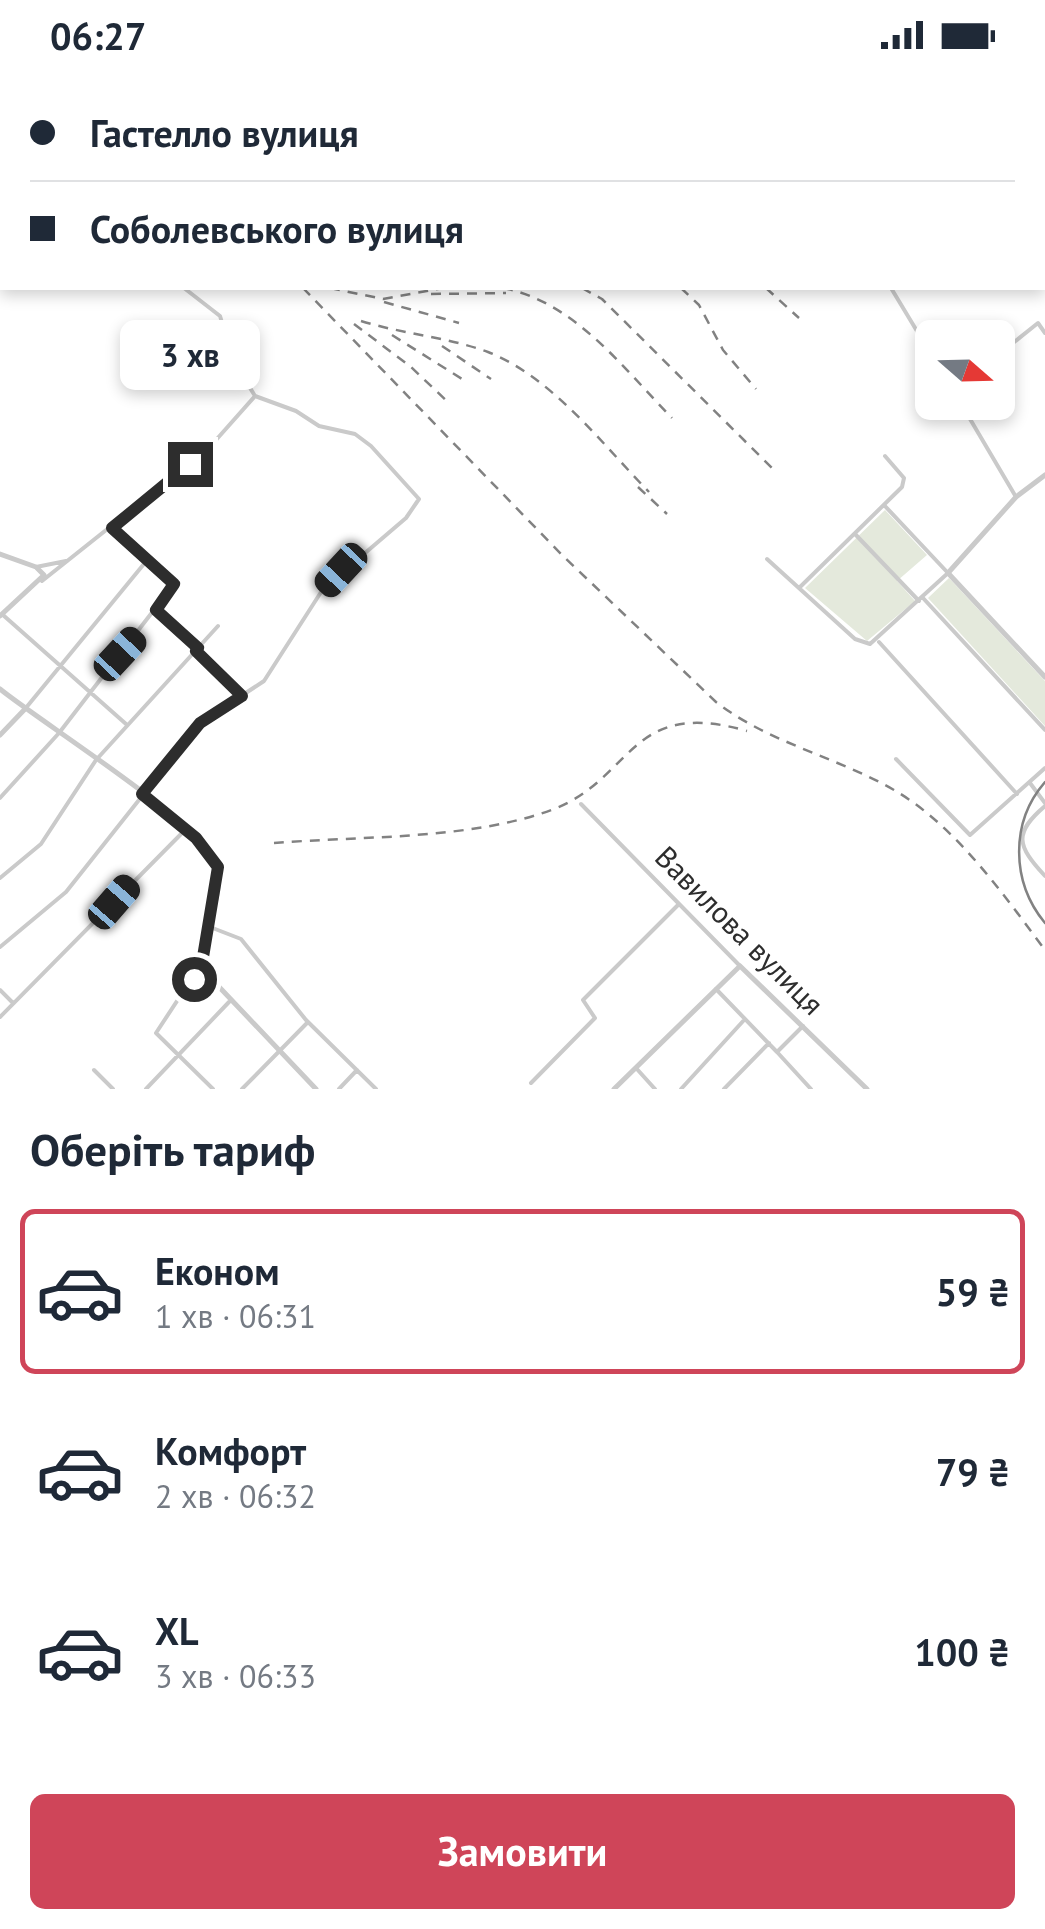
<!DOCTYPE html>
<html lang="uk">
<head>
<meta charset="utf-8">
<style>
	:root { --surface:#fff; --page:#f2f2f3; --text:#1f2937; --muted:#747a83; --line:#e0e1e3; --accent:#cf4559 }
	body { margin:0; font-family:"PT Sans",sans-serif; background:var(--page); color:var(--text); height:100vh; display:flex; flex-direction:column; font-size:38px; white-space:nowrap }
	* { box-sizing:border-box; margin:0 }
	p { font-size:32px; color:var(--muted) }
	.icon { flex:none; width:55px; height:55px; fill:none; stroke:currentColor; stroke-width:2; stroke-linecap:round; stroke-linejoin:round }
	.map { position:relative; height:1019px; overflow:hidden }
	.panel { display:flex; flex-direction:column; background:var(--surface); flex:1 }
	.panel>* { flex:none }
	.hud { position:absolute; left:0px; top:0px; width:1045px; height:220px; box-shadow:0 5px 15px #0003; display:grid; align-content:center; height:220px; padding:0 30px; background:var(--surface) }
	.needle { width:65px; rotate:110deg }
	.controls { position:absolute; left:915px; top:250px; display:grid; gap:20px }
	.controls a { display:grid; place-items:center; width:100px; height:100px; border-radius:15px; background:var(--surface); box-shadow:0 5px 15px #0003; font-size:50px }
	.end { position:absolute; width:45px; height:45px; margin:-22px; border:12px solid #2d2d2d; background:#fff; box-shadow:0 0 0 5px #fff }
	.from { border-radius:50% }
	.bubble { position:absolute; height:70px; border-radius:15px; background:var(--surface); box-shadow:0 5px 15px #0003; font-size:32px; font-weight:700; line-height:70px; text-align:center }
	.car { position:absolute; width:30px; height:60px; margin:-30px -15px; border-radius:12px; box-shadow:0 0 8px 2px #0007; background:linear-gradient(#222 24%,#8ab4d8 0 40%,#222 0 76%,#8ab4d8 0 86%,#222 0) }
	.hud b { display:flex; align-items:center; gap:35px; height:95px; font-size:38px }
	.hud b+b { border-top:2px solid var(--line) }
	.hud i { width:25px; height:25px; background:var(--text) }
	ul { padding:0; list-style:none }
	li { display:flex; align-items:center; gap:30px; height:165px; margin:0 20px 15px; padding:0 10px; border:5px solid transparent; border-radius:15px }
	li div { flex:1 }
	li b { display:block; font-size:38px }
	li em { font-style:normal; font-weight:700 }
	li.selected { border-color:var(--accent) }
	li>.icon { width:90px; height:90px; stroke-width:1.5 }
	h2 { padding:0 30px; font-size:45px; line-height:120px }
	.primary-button { display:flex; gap:20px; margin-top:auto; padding:20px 30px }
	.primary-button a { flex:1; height:115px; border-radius:15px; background:var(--accent); color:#fff; font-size:40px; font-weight:700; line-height:115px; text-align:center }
	.status { display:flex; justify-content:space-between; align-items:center; height:70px; padding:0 50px; background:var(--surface); direction:ltr }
	.status svg { height:28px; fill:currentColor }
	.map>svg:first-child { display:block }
</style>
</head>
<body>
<div class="status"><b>06:27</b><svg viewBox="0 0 49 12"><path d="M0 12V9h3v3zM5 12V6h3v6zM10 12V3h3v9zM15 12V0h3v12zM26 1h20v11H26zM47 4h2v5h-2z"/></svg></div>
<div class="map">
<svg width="1045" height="1019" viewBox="0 0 1045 1019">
	<rect width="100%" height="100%" fill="#fff"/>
	<!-- green -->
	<path fill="#e4e9dc" d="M885 440 927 485 897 511 915 531 867 571 805 518Z
		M949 508 1045 611V656L928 528Z"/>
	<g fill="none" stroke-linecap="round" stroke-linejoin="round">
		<!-- pedestrian -->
		<path stroke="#cacaca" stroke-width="4" d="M855 464 919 531"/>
		<!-- minor -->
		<path stroke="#cacaca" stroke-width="4" d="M757 0 758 2
			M891 218 932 286
			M998 285 1038 253 1045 263
			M960 332 1016 427
			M767 489 855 569 870 574 948 503 884 435
			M36 497 66 491
			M42 511 208 379 255 326
			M799 518 902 417 904 408 885 386
			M923 528 1045 660
			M157 541 198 577
			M3 545 126 654
			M879 572 1017 724
			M196 581 242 626
			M25 639 148 489
			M896 689 970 765 1045 698
			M1030 713 1045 733
			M0 728 59 663 174 514 112 458
			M581 734 740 896
			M1045 736C1013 763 1017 776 1045 806
			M0 808 41 774 96 690 218 556
			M210 857 241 869 306 950 376 1019
			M0 877 66 822 200 653 264 611 323 519 406 448 419 429 371 376 355 364 319 356 296 341 255 326 234 292 220 246 184 218
			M202 893 156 963 213 1019
			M716 919 777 982 803 956
			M0 920 13 933
			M0 947 186 759
			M777 982 811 1019
			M636 998 655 1019
			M94 1000 113 1019
			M531 1013 595 948 583 930 679 834
			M146 1019 229 932
			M242 1019 308 952
			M339 1019 357 1000
			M681 1019 745 949
			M724 1019 769 973"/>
		<!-- tertiary -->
		<path stroke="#cacaca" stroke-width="5" d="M1045 405 1016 427 948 503 1045 607
			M0 484 36 497 44 505 0 546
			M0 619C39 651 206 756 217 794 226 828 197 865 204 901L316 1019
			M0 665 25 639
			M614 1019 740 896 867 1019"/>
		<!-- tram -->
		<path stroke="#828282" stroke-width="2.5" d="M1045 712C1010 752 1011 812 1045 853"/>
		<!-- rail -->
		<path stroke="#828282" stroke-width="2.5" stroke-dasharray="10 8" stroke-linecap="butt" d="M303 218 562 485 716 632C769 673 837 687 894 720 956 756 1003 824 1045 880
			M330 218 383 229 443 218
			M503 218C575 232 623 298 672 348
			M582 218 602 229 772 398
			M681 218 699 235 723 280 756 319
			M766 218 799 248
			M431 224 506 223
			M384 232 459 253
			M361 251C403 264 447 267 488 282 552 307 602 374 649 422
			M354 254 411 297 450 334
			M392 265 462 309
			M442 276 491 309
			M638 417 667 444
			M274 773C361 766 472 770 554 739 634 708 629 627 747 661"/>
	</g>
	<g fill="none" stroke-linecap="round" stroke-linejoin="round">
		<!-- route -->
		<path stroke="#2d2d2d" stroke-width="12" d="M190 394 112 458 174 514 156 540 198 578 196 581 242 626 200 653 142 724 196 768 218 797 202 893 194 909"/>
	</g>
	<g text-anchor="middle" stroke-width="10" stroke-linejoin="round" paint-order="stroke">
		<!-- street labels -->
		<g font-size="30" fill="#2d2d2d" stroke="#fff">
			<text transform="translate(739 861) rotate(45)" y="10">Вавилова вулиця</text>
		</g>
	</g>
</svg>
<div class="controls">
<a><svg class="needle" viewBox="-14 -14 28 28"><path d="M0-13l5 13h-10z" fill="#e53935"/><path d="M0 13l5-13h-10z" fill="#747a83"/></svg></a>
</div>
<i class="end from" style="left:194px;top:909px"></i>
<i class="end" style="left:190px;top:394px"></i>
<div class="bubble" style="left:120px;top:250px;width:140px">3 хв</div>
<i class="car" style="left:341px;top:500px;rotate:223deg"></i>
<i class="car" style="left:120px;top:584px;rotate:43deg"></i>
<i class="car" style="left:114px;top:832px;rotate:41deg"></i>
<div class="hud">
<b><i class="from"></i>Гастелло вулиця</b>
<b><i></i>Соболевського вулиця</b>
</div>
</div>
<section class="panel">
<h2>Оберіть тариф</h2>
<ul>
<li class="selected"><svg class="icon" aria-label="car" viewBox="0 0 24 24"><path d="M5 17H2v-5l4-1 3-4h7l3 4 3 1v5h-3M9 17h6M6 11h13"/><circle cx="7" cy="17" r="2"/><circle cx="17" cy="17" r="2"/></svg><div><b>Економ</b><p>1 хв · 06:31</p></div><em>59 ₴</em></li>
<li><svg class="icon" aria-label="car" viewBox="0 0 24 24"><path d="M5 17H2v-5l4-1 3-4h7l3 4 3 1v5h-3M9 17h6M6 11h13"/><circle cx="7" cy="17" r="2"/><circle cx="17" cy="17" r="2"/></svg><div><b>Комфорт</b><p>2 хв · 06:32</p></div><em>79 ₴</em></li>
<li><svg class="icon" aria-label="car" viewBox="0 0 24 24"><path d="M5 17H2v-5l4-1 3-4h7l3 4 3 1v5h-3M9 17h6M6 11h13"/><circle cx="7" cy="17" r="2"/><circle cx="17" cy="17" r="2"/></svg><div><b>XL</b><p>3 хв · 06:33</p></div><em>100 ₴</em></li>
</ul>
<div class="primary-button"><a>Замовити</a></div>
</section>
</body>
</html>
